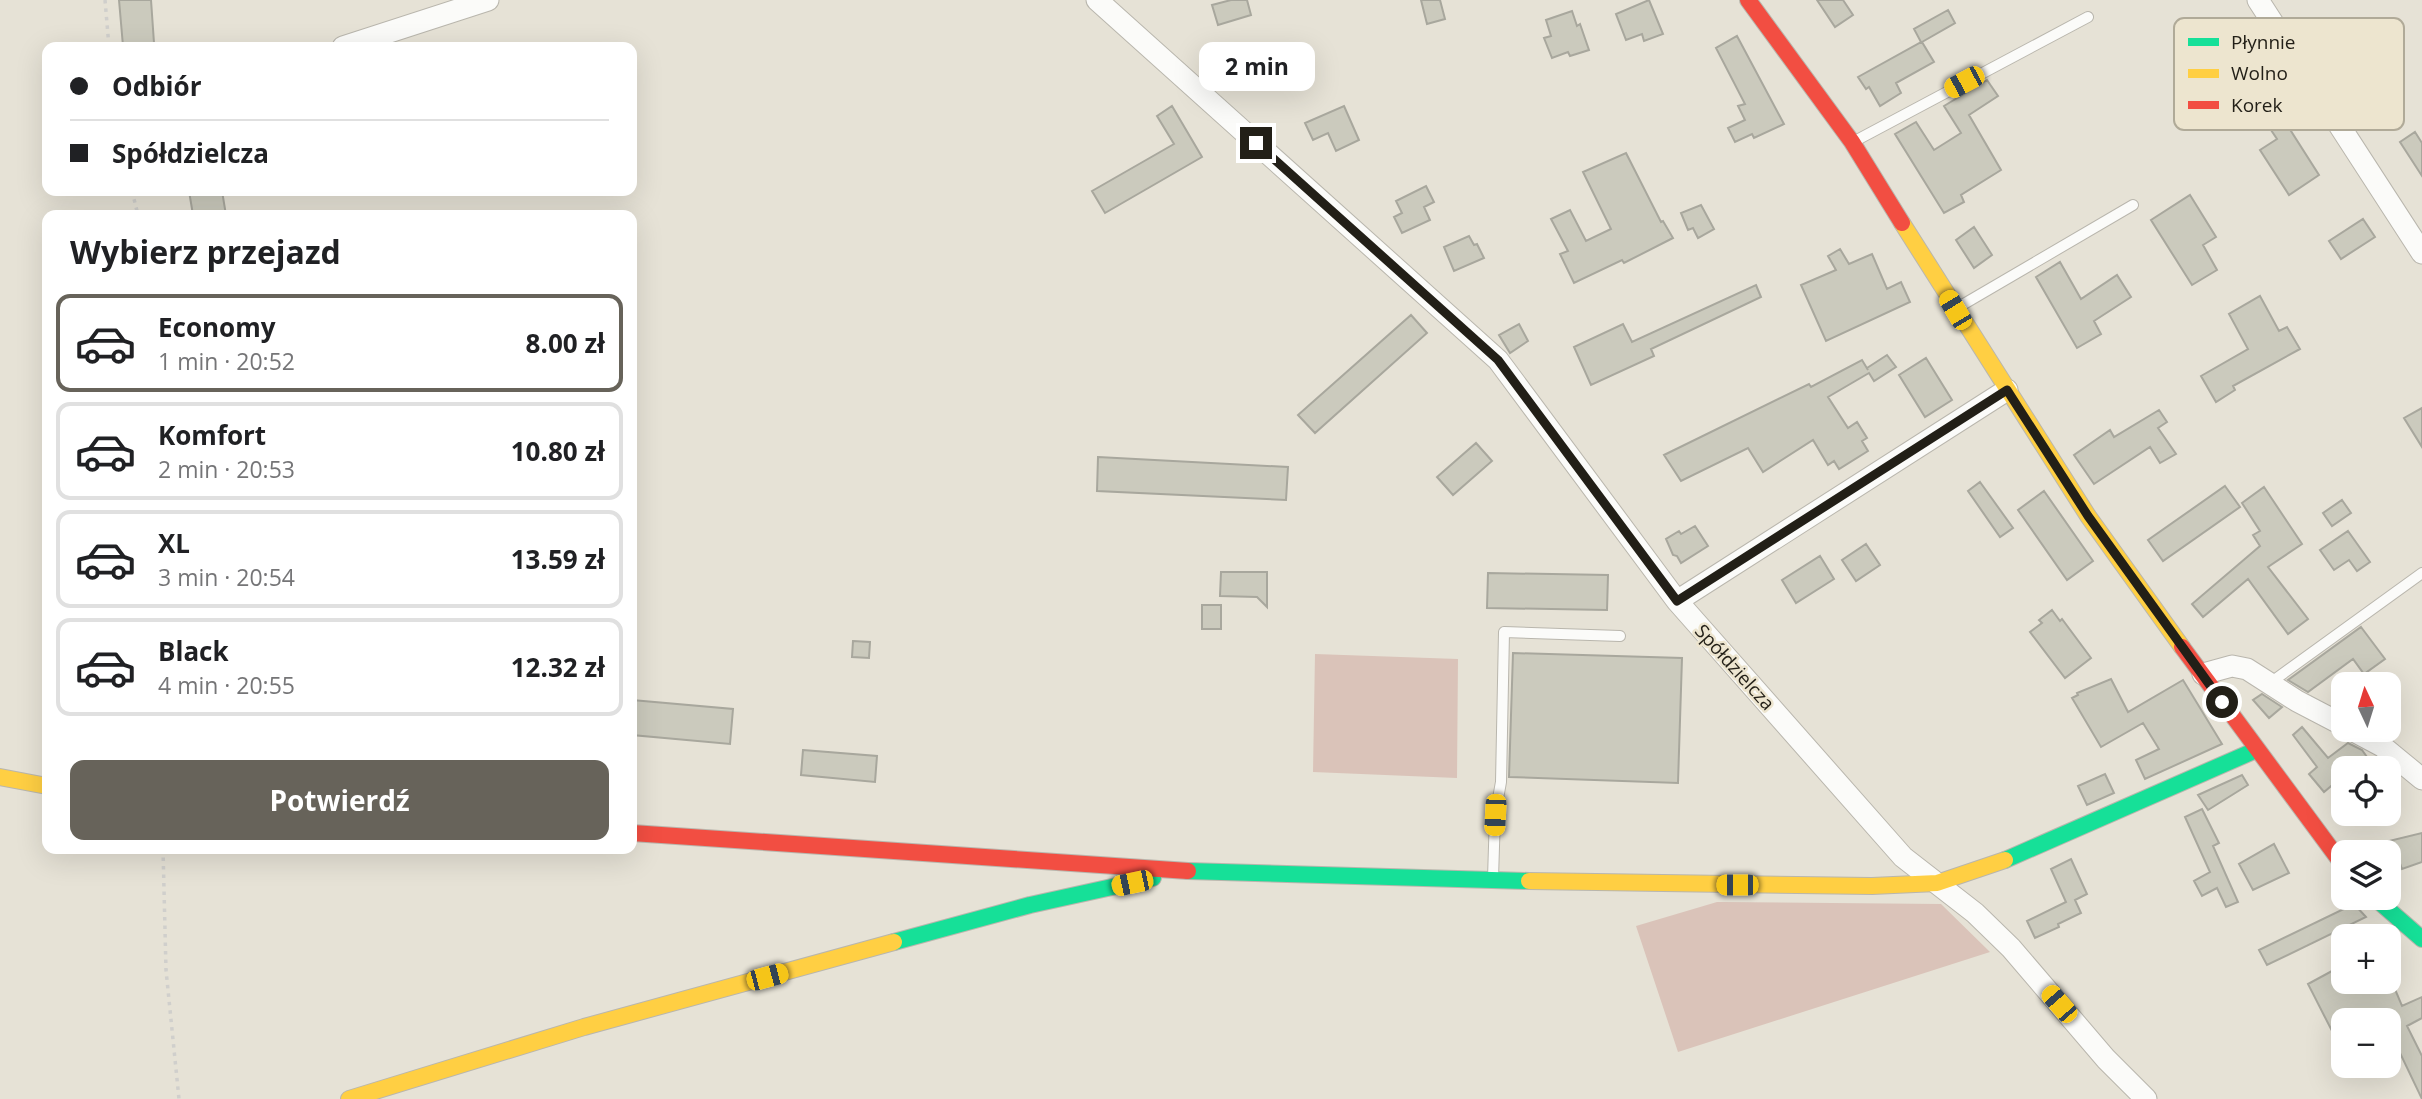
<!DOCTYPE html>
<html lang="pl">
<head>
<meta charset="utf-8">
<style>
	:root { --surface:#fff; --page:#f2f2f2; --text:#202124; --muted:#757577; --line:#e0e0e0; --accent:#67635a }
	body { margin:0; font-family:"Open Sans",sans-serif; background:var(--page); color:var(--text); height:100vh; display:flex; flex-direction:column; font-size:26px; white-space:nowrap }
	* { box-sizing:border-box; margin:0 }
	p { font-size:23px; color:var(--muted) }
	.icon { flex:none; width:38px; height:38px; fill:none; stroke:currentColor; stroke-width:2; stroke-linecap:round; stroke-linejoin:round }
	.map { position:relative; flex:1; overflow:hidden }
	.sheet { position:absolute; left:42px; top:210px; width:595px; height:644px; display:flex; flex-direction:column; background:var(--surface); border-radius:14px; box-shadow:0 7px 28px #0002 }
	.sheet>* { flex:none }
	.banner { position:absolute; left:42px; top:42px; width:595px; height:154px; border-radius:14px; box-shadow:0 7px 28px #0002; display:grid; align-content:center; height:154px; padding:0 28px; background:var(--surface) }
	.needle { width:46px; rotate:356deg }
	.buttons { position:absolute; left:2331px; top:672px; display:grid; gap:14px }
	.buttons a { display:grid; place-items:center; width:70px; height:70px; border-radius:14px; background:var(--surface); box-shadow:0 7px 28px #0002; font-size:35px }
	.end { position:absolute; width:32px; height:32px; margin:-16px; border:9px solid #221f17; background:#fff; box-shadow:0 0 0 4px #fff }
	.from { border-radius:50% }
	.bubble { position:absolute; height:49px; border-radius:14px; background:var(--surface); box-shadow:0 7px 28px #0002; font-size:23px; font-weight:700; line-height:49px; text-align:center }
	.car { position:absolute; width:21px; height:42px; margin:-21px -10px; border-radius:9px; box-shadow:0 0 5px 2px #0007; background:linear-gradient(#f5c518 24%,#345 0 40%,#f5c518 0 76%,#345 0 86%,#f5c518 0) }
	.banner b { display:flex; align-items:center; gap:24px; height:66px; font-size:26px }
	.banner b+b { border-top:2px solid var(--line) }
	.banner i { width:18px; height:18px; background:var(--text) }
	ul { padding:0; list-style:none }
	li { display:flex; align-items:center; gap:21px; height:98px; margin:0 14px 10px; padding:0 14px; border:4px solid var(--line); border-radius:14px }
	li div { flex:1 }
	li b { display:block; font-size:26px }
	li em { font-style:normal; font-weight:700 }
	li.active { border-color:var(--accent) }
	li>.icon { width:63px; height:63px; stroke-width:1.5 }
	h2 { padding:0 28px; font-size:32px; line-height:84px }
	.primary-button { display:flex; gap:14px; margin-top:auto; padding:14px 28px }
	.primary-button a { flex:1; height:80px; border-radius:14px; background:var(--accent); color:#fff; font-size:28px; font-weight:700; line-height:80px; text-align:center }
	.map>svg:first-child { display:block }
</style>
</head>
<body>
<div class="map">
<svg width="2422" height="1099" viewBox="0 0 2422 1099">
	<rect width="100%" height="100%" fill="#e6e2d6"/>
	<!-- green -->
	<path fill="#dac3b9" d="M1315 654 1458 659 1457 778 1313 772Z
		M1717 902 1941 904 1990 952 1678 1052 1636 926Z"/>
	<!-- building -->
	<path fill="#cbcabd" stroke="#a8a79d" stroke-width="2" d="M119 0H151L154 43 123 46Z
		M1231 0H1247L1251 15 1218 25 1212 5Z
		M1421 0H1440L1445 19 1427 24Z
		M1649 0 1663 34 1644 41 1642 34 1626 40 1616 14Z
		M1817 0H1843L1853 15 1835 27Z
		M1948 10 1955 23 1922 42 1934 62 1896 83 1901 93 1880 106 1869 87 1866 89 1858 77 1921 42 1914 29Z
		M1572 11 1577 26 1580 24 1589 50 1570 56 1568 52 1552 58 1544 38 1551 36 1546 20Z
		M1737 36 1784 124 1754 138 1752 134 1735 142 1728 128 1745 120 1738 106 1745 104 1716 48Z
		M1987 80 1998 96 1969 115 2001 170 1961 195 1964 202 1944 213 1895 134 1916 122 1934 150 1961 133 1944 106Z
		M1172 106 1202 157 1105 213 1092 191 1174 144 1157 116Z
		M1344 106 1359 140 1336 151 1328 133 1313 140 1305 123Z
		M2295 107 2305 123 2291 131 2319 175 2289 195 2260 150 2277 139 2267 124Z
		M2415 132 2422 143V176L2400 142Z
		M1626 153 1661 222 1663 221 1673 238 1624 263 1622 260 1574 283 1560 254 1568 251 1551 219 1570 210 1586 241 1611 229 1583 172Z
		M1426 186 1434 202 1424 207 1430 220 1402 233 1394 217 1402 213 1396 201Z
		M189 191H222L226 215H193Z
		M2190 195 2216 237 2203 245 2217 270 2192 285 2151 220Z
		M1701 205 1714 229 1698 238 1693 228 1688 230 1681 213Z
		M2363 219 2375 237 2341 259 2329 241Z
		M1974 227 1992 255 1974 268 1956 240Z
		M1469 236 1474 245 1477 244 1484 258 1454 271 1444 247Z
		M1840 249 1849 264 1872 254 1887 289 1901 282 1910 302 1826 341 1801 285 1836 270 1828 256Z
		M2060 262 2081 299 2117 275 2131 297 2094 321 2101 334 2077 348 2036 277Z
		M1756 285 1761 297 1651 349 1654 356 1591 385 1574 347 1623 324 1632 342Z
		M2260 296 2279 331 2287 327 2300 349 2233 386 2235 390 2216 402 2201 376 2248 349 2229 314Z
		M1411 315 1427 333 1315 433 1298 415Z
		M1519 324 1528 341 1510 353 1499 335Z
		M1887 355 1896 367 1874 381 1869 373 1828 397 1848 428 1857 422 1867 438 1862 441 1868 451 1839 469 1834 461 1828 465 1813 440 1763 472 1748 448 1681 481 1664 455 1809 384 1811 387 1862 360 1868 370 1867 368Z
		M1926 358 1952 400 1925 417 1899 375Z
		M2422 408V447L2404 418Z
		M2159 410 2167 422 2158 428 2176 454 2160 463 2150 447 2094 484 2074 455 2110 430 2114 437Z
		M1476 443 1492 461 1453 495 1437 477Z
		M1098 457 1288 467 1286 500 1097 491Z
		M1980 482 2013 528 2000 537 1968 491Z
		M2225 486 2240 507 2163 561 2148 540Z
		M2264 487 2302 544 2268 567 2308 619 2288 634 2248 579 2203 617 2192 604 2260 546 2253 535 2260 531 2242 503Z
		M2044 491 2093 561 2067 580 2018 510Z
		M2342 500 2351 513 2332 526 2323 513Z
		M1695 526 1708 546 1681 563 1677 556 1673 555 1666 539 1679 531 1681 534Z
		M2348 531 2370 562 2357 571 2349 560 2334 570 2320 550Z
		M1866 544 1880 565 1856 581 1842 560Z
		M1820 556 1834 579 1796 603 1782 580Z
		M1221 572H1267V607L1257 597 1220 596Z
		M1488 573 1608 575 1607 610 1487 608Z
		M1202 605H1221V629H1202Z
		M2052 610 2060 621 2062 619 2091 658 2065 678 2030 632 2042 623 2039 620Z
		M2361 627 2385 659 2364 674 2353 659 2308 692 2288 680Z
		M853 641 870 642 869 658 852 657Z
		M1513 653 1682 658 1678 783 1509 777Z
		M2111 679 2128 712 2183 680 2222 744 2145 779 2136 760 2159 749 2143 723 2101 747 2072 698 2078 695 2077 693Z
		M2262 694 2282 707 2269 718 2253 700Z
		M632 700 733 709 730 744 632 735Z
		M2302 727 2328 758 2348 743 2362 750 2367 757 2353 768H2343V776L2324 792 2309 774 2317 767 2293 735Z
		M803 750 877 756 875 782 801 775Z
		M2105 774 2114 793 2087 805 2078 786Z
		M2242 775 2248 785 2208 810 2198 795Z
		M2202 809 2219 843 2213 846 2238 902 2226 907 2217 888 2202 896 2194 881 2210 872 2185 817Z
		M2422 833V862L2402 869 2398 858 2389 872V841Z
		M2274 844 2289 873 2253 890 2239 864Z
		M2071 859 2087 894 2075 900 2081 913 2058 924 2059 927 2035 938 2027 921 2066 902 2051 869Z
		M2354 904 2366 917 2267 965 2259 950Z
		M2343 965V982H2392L2402 1006 2422 997V1018L2407 1026 2422 1056V1099L2389 1030V1020H2384L2381 1014 2368 1020H2343V1025L2332 1031 2308 984Z"/>
	<g fill="none" stroke-linecap="round" stroke-linejoin="round">
		<!-- lane casing -->
		<g stroke="#b9b6ad" stroke-width="12">
			<path id="lane" d="M1855 141 2088 17
				M1957 308 2133 205
				M2270 683 2422 573
				M1493 878 1495 815 1501 782 1504 632 1620 636"/>
		</g>
		<!-- street casing -->
		<g stroke="#b9b6ad" stroke-width="23">
			<path id="street" d="M1097 0 1498 360 1677 601 1903 857 1975 913 2011 948 2106 1059 2146 1099
				M2258 0 2422 253
				M343 47 488 0
				M1677 601 2007 390
				M2203 674 2232 666 2247 669 2297 701 2343 725
				M2352 730 2382 746 2422 779"/>
		</g>
		<!-- fast casing -->
		<g stroke="#b9b6ad" stroke-width="18">
			<path id="fast" d="M2005 860 2256 750
				M1188 871 1529 881
				M2375 898 2422 939
				M894 942 1030 905 1153 878"/>
		</g>
		<!-- slow casing -->
		<g stroke="#b9b6ad" stroke-width="18">
			<path id="slow" d="M1902 223 2088 516 2182 647
				M0 777 47 786
				M1529 881 1872 886 1937 883 2005 860
				M349 1099 584 1027 894 942"/>
		</g>
		<!-- jam casing -->
		<g stroke="#b9b6ad" stroke-width="18">
			<path id="jam" d="M1748 0 1852 142 1902 223
				M2182 647 2343 865
				M632 833 1188 871"/>
		</g>
		<!-- path -->
		<path stroke="#d0cfcc" stroke-width="3.5" stroke-dasharray="3.5 5" stroke-linecap="butt" d="M105 0 109 47
			M132 191 138 215
			M163 849 166 970 179 1099"/>
		<!-- lane -->
		<use href="#lane" stroke="#fbfbf9" stroke-width="10"/>
		<!-- street -->
		<use href="#street" stroke="#fbfbf9" stroke-width="21"/>
		<!-- fast -->
		<use href="#fast" stroke="#16e098" stroke-width="16"/>
		<!-- slow -->
		<use href="#slow" stroke="#ffcf43" stroke-width="16"/>
		<!-- jam -->
		<use href="#jam" stroke="#f24e42" stroke-width="16"/>
	</g>
	<g fill="none" stroke-linecap="round" stroke-linejoin="round">
		<!-- route -->
		<path stroke="#221f17" stroke-width="9" d="M1256 143 1498 360 1677 601 2007 390 2088 516 2222 702"/>
	</g>
	<g text-anchor="middle" stroke-width="5" stroke-linejoin="round" paint-order="stroke">
		<!-- street labels -->
		<g font-size="19" fill="#221f17" stroke="#ede5cf">
			<text transform="translate(1735 667) rotate(48)" y="7">Spółdzielcza</text>
		</g>
	</g>
	<!-- legend -->
	<rect x="2174" y="18" width="230" height="112" rx="10" fill="#ede5cf" stroke="#b0aa98" stroke-width="2"/>
	<rect x="2188" y="38" width="31" height="8" fill="#16e098"/>
	<rect x="2188" y="69" width="31" height="9" fill="#ffcf43"/>
	<rect x="2188" y="101" width="31" height="8" fill="#f24e42"/>
	<g font-size="19" fill="#221f17">
		<text x="2231" y="49">Płynnie</text>
		<text x="2231" y="80">Wolno</text>
		<text x="2231" y="112">Korek</text>
	</g>
</svg>
<div class="buttons">
<a><svg class="needle" viewBox="-14 -14 28 28"><path d="M0-13l5 13h-10z" fill="#e53935"/><path d="M0 13l5-13h-10z" fill="#757577"/></svg></a>
<a><svg class="icon" aria-label="locate" viewBox="0 0 24 24"><circle cx="12" cy="12" r="6"/><path d="M12 2v4M12 18v4M2 12h4M18 12h4"/></svg></a>
<a><svg class="icon" aria-label="layers" viewBox="0 0 24 24"><path d="M12 4l9 5-9 5-9-5zM3 14l9 5 9-5"/></svg></a>
<a>+</a>
<a>−</a>
</div>
<i class="end from" style="left:2222px;top:702px"></i>
<i class="end" style="left:1256px;top:143px"></i>
<div class="bubble" style="left:1199px;top:42px;width:116px">2 min</div>
<i class="car" style="left:1964px;top:82px;rotate:242deg"></i>
<i class="car" style="left:1955px;top:310px;rotate:329deg"></i>
<i class="car" style="left:1495px;top:815px;rotate:183deg"></i>
<i class="car" style="left:1132px;top:883px;rotate:258deg"></i>
<i class="car" style="left:1737px;top:885px;rotate:270deg"></i>
<i class="car" style="left:767px;top:977px;rotate:75deg"></i>
<i class="car" style="left:2059px;top:1004px;rotate:319deg"></i>
<div class="banner">
<b><i class="from"></i>Odbiór</b>
<b><i></i>Spółdzielcza</b>
</div>
<section class="sheet">
<h2>Wybierz przejazd</h2>
<ul>
<li class="active"><svg class="icon" aria-label="car" viewBox="0 0 24 24"><path d="M5 17H2v-5l4-1 3-4h7l3 4 3 1v5h-3M9 17h6M6 11h13"/><circle cx="7" cy="17" r="2"/><circle cx="17" cy="17" r="2"/></svg><div><b>Economy</b><p>1 min · 20:52</p></div><em>8.00 zł</em></li>
<li><svg class="icon" aria-label="car" viewBox="0 0 24 24"><path d="M5 17H2v-5l4-1 3-4h7l3 4 3 1v5h-3M9 17h6M6 11h13"/><circle cx="7" cy="17" r="2"/><circle cx="17" cy="17" r="2"/></svg><div><b>Komfort</b><p>2 min · 20:53</p></div><em>10.80 zł</em></li>
<li><svg class="icon" aria-label="car" viewBox="0 0 24 24"><path d="M5 17H2v-5l4-1 3-4h7l3 4 3 1v5h-3M9 17h6M6 11h13"/><circle cx="7" cy="17" r="2"/><circle cx="17" cy="17" r="2"/></svg><div><b>XL</b><p>3 min · 20:54</p></div><em>13.59 zł</em></li>
<li><svg class="icon" aria-label="car" viewBox="0 0 24 24"><path d="M5 17H2v-5l4-1 3-4h7l3 4 3 1v5h-3M9 17h6M6 11h13"/><circle cx="7" cy="17" r="2"/><circle cx="17" cy="17" r="2"/></svg><div><b>Black</b><p>4 min · 20:55</p></div><em>12.32 zł</em></li>
</ul>
<div class="primary-button"><a>Potwierdź</a></div>
</section>
</div>
</body>
</html>
